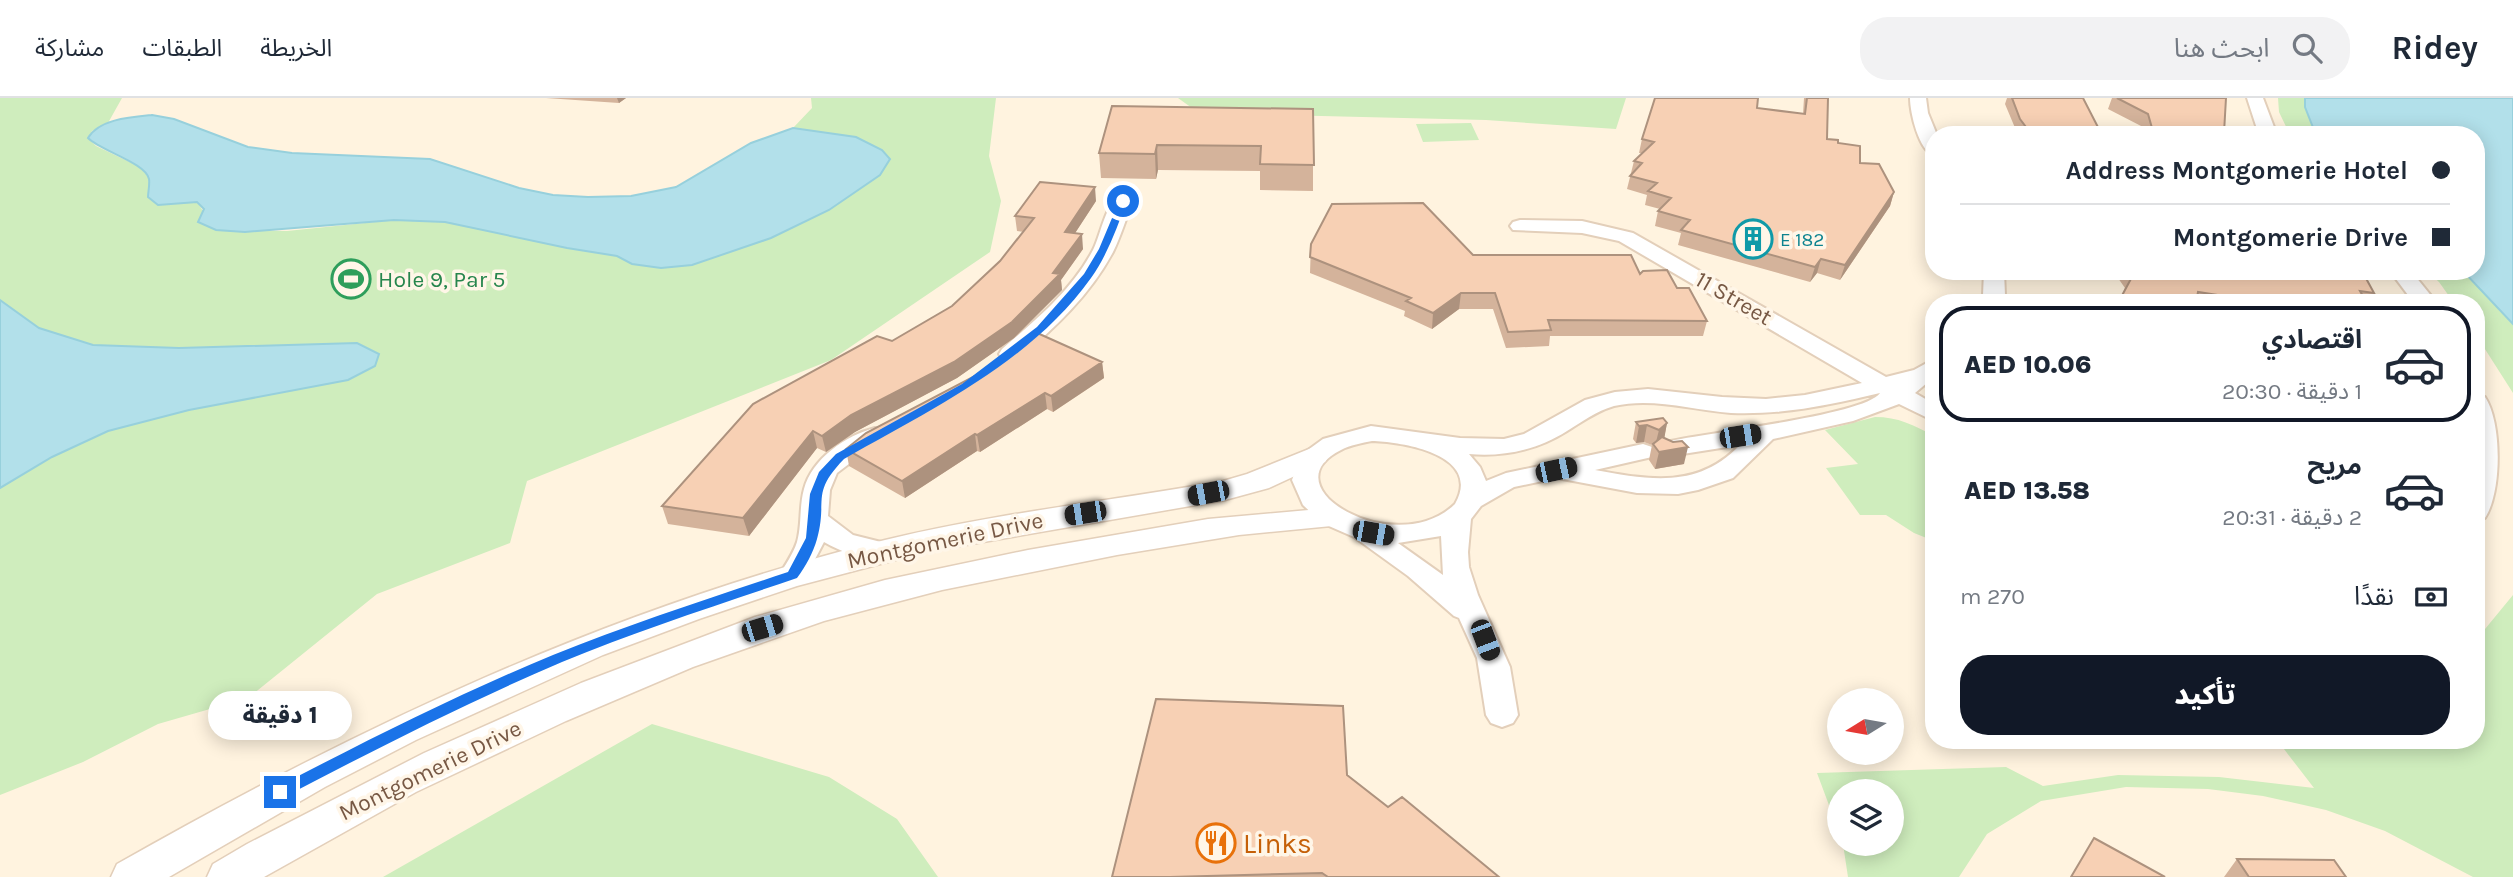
<!DOCTYPE html>
<html lang="ar">
<head>
<meta charset="utf-8">
<style>
	:root { --surface:#fff; --page:#f2f2f3; --text:#1f2937; --muted:#747a83; --line:#e0e1e3; --accent:#111827 }
	body { margin:0; font-family:Karla,"Noto Sans Arabic",sans-serif; background:var(--page); color:var(--text); direction:rtl; height:100vh; display:flex; flex-direction:column; font-size:26px; white-space:nowrap }
	* { box-sizing:border-box; margin:0 }
	p { font-size:23px; color:var(--muted) }
	.icon { flex:none; width:38px; height:38px; fill:none; stroke:currentColor; stroke-width:2; stroke-linecap:round; stroke-linejoin:round }
	.map { position:relative; flex:1; overflow:hidden; direction:ltr }
	.details { position:absolute; left:1925px; top:196px; width:560px; height:455px; display:flex; flex-direction:column; background:var(--surface); border-radius:28px; box-shadow:0 4px 18px #0003; direction:rtl }
	.details>* { flex:none }
	.banner { position:absolute; left:1925px; top:28px; width:560px; height:154px; border-radius:28px; box-shadow:0 4px 18px #0003; direction:rtl; display:grid; align-content:center; height:154px; padding:0 35px; background:var(--surface) }
	.needle { width:46px; rotate:259deg }
	.controls { position:absolute; left:1827px; top:590px; display:grid; gap:14px }
	.controls a { display:grid; place-items:center; width:77px; height:77px; border-radius:50%; background:var(--surface); box-shadow:0 4px 18px #0003; font-size:35px }
	.end { position:absolute; width:32px; height:32px; margin:-16px; border:9px solid #1a73e8; background:#fff; box-shadow:0 0 0 4px #fff }
	.from { border-radius:50% }
	.bubble { position:absolute; height:49px; border-radius:24px; background:var(--surface); box-shadow:0 4px 18px #0003; font-size:23px; font-weight:800; line-height:49px; text-align:center; direction:rtl }
	.car { position:absolute; width:21px; height:42px; margin:-21px -10px; border-radius:9px; box-shadow:0 0 5px 2px #0007; background:linear-gradient(#222 24%,#8ab4d8 0 40%,#222 0 76%,#8ab4d8 0 86%,#222 0) }
	.banner b { display:flex; align-items:center; gap:24px; height:66px; font-size:26px }
	.banner b+b { border-top:2px solid var(--line) }
	.banner i { width:18px; height:18px; background:var(--text) }
	ul { padding:12px 0 0; list-style:none }
	li { display:flex; align-items:center; gap:21px; height:116px; margin:0 14px 10px; padding:0 21px; border:4px solid transparent; border-radius:28px }
	li div { flex:1 }
	li b { display:block; font-size:26px }
	li em { font-style:normal; font-weight:800 }
	li.on { border-color:var(--accent) }
	li>.icon { width:63px; height:63px; stroke-width:1.5 }
	.pay { display:flex; align-items:center; gap:18px; height:77px; padding:0 35px; font-size:26px }
	.pay p { margin-inline-start:auto }
	.action { display:flex; gap:14px; margin-top:auto; padding:14px 35px }
	.action a { flex:1; height:80px; border-radius:28px; background:var(--accent); color:#fff; font-size:28px; font-weight:800; line-height:80px; text-align:center }
	header { display:flex; align-items:center; gap:42px; box-sizing:border-box; height:98px; padding:0 35px; background:var(--surface); border-bottom:2px solid var(--line) }
	header strong { font-size:33px }
	nav { display:flex; gap:38px; margin-inline-start:auto; font-size:24px }
	.search { width:490px; height:63px; background:var(--page); display:flex; align-items:center; gap:18px; box-sizing:border-box; padding:0 24px; border-radius:28px; color:var(--muted); font-size:26px }
	.map>svg:first-child { display:block }
</style>
</head>
<body>
<header>
<strong>Ridey</strong>
<div class="search"><svg class="icon" aria-label="search" viewBox="0 0 24 24"><circle cx="10" cy="10" r="6"/><path d="M15 15l6 6"/></svg>ابحث هنا</div>
<nav><a>الخريطة</a><a>الطبقات</a><a>مشاركة</a></nav>
</header>
<div class="map">
<svg width="2513" height="779" viewBox="0 0 2513 779">
	<rect width="100%" height="100%" fill="#fff3df"/>
	<!-- green -->
	<path fill="#cfedbd" d="M0 0H122L108 25 92 33 88 40 96 48 142 70 149 81 197 104 216 132 287 133 394 122 445 124 567 150 618 158 632 166 856 39 793 30 812 10 811 0H996L989 58 1001 103 990 154 831 262 527 383 510 445 377 496 248 600 158 626 83 664 0 697V390L52 359 108 333 189 312 379 256 357 245 179 250 93 247 39 230 0 204Z
		M1178 0H1626L1616 31 1486 22 1199 15Z
		M2278 0H2305V9L2316 37H2290L2279 14Z
		M1471 25 1479 42 1423 44 1416 26Z
		M2427 173H2463L2513 226V295L2476 237V205H2454L2439 184Z
		M1875 319C1898 319 1914 327 1934 338V443L1914 435 1886 417H1860L1826 370 1858 366 1825 332Z
		M2513 497V779H2473L2385 733 2326 712 2263 698 2208 691 2126 689 2041 703 1987 736 1959 779H1848L1843 746H1892V693H1839V734L1817 675 2006 669 2043 688 2118 677 2219 679 2314 690 2277 642H2476V542Z
		M652 626 829 679 897 721 938 779H383Z"/>
	<!-- water -->
	<path fill="#b2e0ea" stroke="#97d0dc" stroke-width="2" d="M2305 0H2513V226L2463 173H2476V37H2316L2305 9Z
		M152 17 174 21 248 49 292 55 430 61 519 90 553 97 588 99 631 98 676 89 751 45 793 30 856 39 882 52 890 61 880 77 829 112 771 140 692 167 661 170 632 166 617 158 567 150 445 124 394 122 245 134 216 132 198 124 204 111 197 104 158 107 148 99C148 94 150 86 149 81 146 65 101 53 88 40 99 21 131 19 152 17Z
		M0 202 39 230 93 247 179 250 357 245 379 256 375 268 348 282 189 312 108 333 52 359 0 390Z"/>
	<g fill="none" stroke-linecap="round" stroke-linejoin="round">
		<!-- minor casing -->
		<g stroke="#e3cfba" stroke-width="4">
			<path id="minor" d="M1910 0H1926L1928 15 1937 37H1934V57C1919 54 1910 14 1910 0Z
				M2247 0H2263L2277 37H2259Z
				M1123 97 1133 103C1126 120 1121 138 1113 154 1090 197 1055 230 1018 261H1002L999 256 1002 251C1036 222 1072 192 1093 152 1101 137 1106 101 1123 97Z
				M1520 122 1582 123 1633 135 1886 279 1914 272 1934 261V279L1915 295 1934 306V323L1899 306 1853 323 1773 341 1733 380 1698 392 1678 396 1637 395 1557 380 1514 389 1481 408 1471 421 1468 454 1469 469 1478 497 1510 569 1518 617 1513 625 1502 629 1491 625 1486 617 1477 560 1459 520 1454 518 1408 478 1354 439 1322 425 1303 407 1292 382 1301 357 1323 341 1371 328 1460 340 1504 341 1524 336 1585 302 1615 294 1648 291 1722 299 1766 301 1805 297 1862 285 1619 143 1582 135 1513 132 1510 128 1513 124ZM1880 295C1864 318 1699 335 1661 345L1657 350 1661 355 1670 358 1740 347C1698 391 1650 382 1595 372L1652 359 1656 354 1652 349 1643 346 1506 375 1486 383 1480 369 1469 356C1504 359 1537 352 1567 333 1582 324 1596 313 1614 308 1652 299 1693 312 1731 315 1783 317 1830 307 1880 295ZM1372 343C1404 344 1483 357 1455 406 1396 463 1266 389 1341 352 1350 347 1362 345 1372 343ZM1441 438 1443 477 1398 445Z
				M1984 173H2004L2005 197 2001 205H1979L1983 197Z
				M2390 173H2411L2437 205H2414Z
				M2476 297 2485 299C2502 324 2502 394 2485 420L2476 422Z
				M875 330 884 332 887 337 837 375 830 392 828 418 853 437 893 447 897 453 893 459C871 465 843 455 824 444L803 484 793 486 783 484 779 477C786 466 793 456 797 444 802 426 799 409 804 391 812 361 846 337 875 330Z"/>
		</g>
		<!-- tertiary casing -->
		<g stroke="#e3cfba" stroke-width="3">
			<path id="tertiary" d="M1314 349 1325 352 1329 358 1325 364 1269 390 1225 402 926 454 797 488 699 521 603 557 416 642 325 689 169 779H111L117 766C360 628 612 509 885 442 996 415 1111 403 1223 383L1247 376Z
				M1331 410 1342 413 1347 420 1342 427 1239 437 1117 457 942 492 824 523 693 569 566 623 416 694 264 779H207L213 766 247 746 424 655 581 585 755 519 885 482 1028 452 1208 421Z"/>
		</g>
		<!-- minor -->
		<use href="#minor" fill="#fff" fill-rule="evenodd"/>
		<!-- tertiary -->
		<use href="#tertiary" fill="#fff" fill-rule="evenodd"/>
	</g>
	<!-- wall -->
	<path fill="#d4b39b" d="M546 0H626L619 5Z
		M1804 0H1828L1827 41 1838 45 1894 94 1890 108 1840 182 1817 175 1810 184 1678 147 1681 135 1655 128 1658 113 1660 111 1645 107 1647 97 1627 91 1634 63 1642 55H1639L1642 41 1757 10 1803 16Z
		M2007 0H2083L2102 37H2018L2005 6Z
		M2112 0H2226L2224 35 2225 37H2145L2143 29 2108 11Z
		M1313 11V93L1260 92V73L1158 72 1156 81 1101 80 1099 55Z
		M1096 103 1075 135 1083 151 1061 182 1062 192 1014 240 957 280 855 334 826 354 817 350 749 438 668 426 662 408 892 243 952 208 1000 163 1024 134 1017 133 1015 118Z
		M1311 146 1473 157 1640 176 1677 190 1707 223 1703 238H1550L1549 248 1506 250 1493 211H1459L1432 231 1404 218 1405 213 1310 175Z
		M2113 173H2362L2374 195 2368 205H2118L2125 190Z
		M1102 264 1104 280 1053 314 1047 311 980 354 977 353 905 400 849 368 846 351Z
		M1636 324 1667 325 1664 340 1684 366 1655 371 1649 362 1652 347 1644 344 1636 345 1633 341Z
		M1347 677 1388 709 1499 779H1112Z
		M2237 761 2346 779H2224Z"/>
	<!-- shaded-wall -->
	<path fill="#ad927e" d="M617 0H626L619 5Z
		M1157 47 1158 72 1156 81 1155 56Z
		M1095 89 1096 103 1066 149 1065 134Z
		M1894 94 1890 108 1840 182 1845 167Z
		M1082 136 1083 151 1061 182 1062 192 1014 240 957 280 855 334 826 354 822 338 1053 175Z
		M1821 161 1817 175 1810 184 1815 169Z
		M1461 195 1459 211 1432 231 1433 215Z
		M1102 264 1104 280 1053 314 1051 298Z
		M1045 295 1047 311 980 354 977 337Z
		M1667 325 1664 342 1655 348 1659 332Z
		M1647 327 1644 344 1636 345 1639 328Z
		M813 333 817 350 749 438 743 420Z
		M975 336 977 353 905 400 902 383Z
		M1688 349 1684 366 1655 371 1659 354Z"/>
	<!-- building -->
	<path fill="#f7d0b4" stroke="#ad927e" stroke-width="2" d="M1655 0H1758L1757 10 1805 16 1807 0H1828L1827 41 1838 42V45L1860 48V65L1879 66 1894 94 1845 167 1821 161 1815 169 1681 132 1690 122 1658 113 1671 100 1648 93 1657 85 1630 78 1642 65 1634 63 1654 44 1642 41Z
		M2012 0H2083L2102 37H2032L2020 21Z
		M2117 0H2226L2224 35 2225 37H2154L2148 16Z
		M1112 8 1313 11 1314 67 1260 66 1261 48 1157 47 1155 56 1099 55Z
		M1040 84 1095 89 1065 134 1082 136 1053 175 1060 176 1012 224 954 264 851 317 822 338 813 333 743 420 662 408 753 306 877 238 892 243 952 208 1000 163 1034 120 1015 118Z
		M1423 105 1473 157H1631L1640 176 1643 173 1667 172 1677 190H1689L1707 223 1548 222 1551 232 1508 234 1495 195H1461L1433 215 1406 203 1411 200 1310 159 1311 146 1332 106Z
		M2130 173H2362L2374 195 2360 193 2367 205H2268L2198 194 2196 205H2118L2133 177Z
		M1035 234 1102 264 1051 298 1045 295 977 337 975 336 902 383 846 351 866 335 975 278Z
		M1663 320 1667 325 1659 332 1647 327 1639 328 1636 324Z
		M1662 339 1673 344 1682 343 1688 349 1659 354 1653 346Z
		M1156 601 1343 608 1347 677 1388 709 1402 699 1499 779H1328L1322 775 1170 779H1112Z
		M2094 740 2165 779H2071Z
		M2237 761 2334 762 2346 779H2249Z"/>
	<!-- route -->
	<path fill="#1a73e8" d="M1120 101 1127 103C1117 129 1108 156 1091 180 1031 264 932 311 844 361 810 396 828 402 817 441 813 455 806 468 797 480 718 507 639 532 562 564 468 604 376 651 286 698H275L273 694 275 690C366 643 458 596 553 557 630 526 710 500 788 474L806 440 810 396 819 374 836 356 962 286 1037 229 1084 176 1099 151Z"/>
	<!-- icons -->
	<defs>
		<g id="building-ring" transform="scale(2.0125)"><circle r="9.5" fill="#fff6e8" stroke="#0f9aa8" stroke-width="1.5"/><path d="M-4-6H4V6H1V3H-1V6H-4ZM-2.5-4.3h1.7v1.8h-1.7ZM.8-4.3h1.7v1.8H.8ZM-2.5-1h1.7V.8h-1.7ZM.8-1h1.7V.8H.8Z" fill="#0f9aa8"/></g>
		<g id="stadium-ring" transform="scale(2.0125)"><circle r="9.5" fill="#fff6e8" stroke="#2e9e5b" stroke-width="1.5"/><path d="M0-5a6.5 5 0 1 0 0 10a6.5 5 0 1 0 0-10ZM-3.5-1.8h7v3.6h-7Z" fill="#2e9e5b"/></g>
		<g id="restaurant-ring" transform="scale(2.0125)"><circle r="9.5" fill="#fff6e8" stroke="#e8710a" stroke-width="1.5"/><path d="M-5-6h1v4h1v-4h1v4h1v-4h1v5L-1.5 .5V6h-2V.5L-5-1ZM5-6V6H3V1.5H1.5Q1.5-4 5-6Z" fill="#e8710a"/></g>
	</defs>
	<g fill-rule="evenodd">
		<use href="#building-ring" x="1753" y="141"/>
		<use href="#stadium-ring" x="351" y="181"/>
		<use href="#restaurant-ring" x="1216" y="745"/>
	</g>
	<g text-anchor="middle" stroke-width="7" stroke-linejoin="round" paint-order="stroke">
		<!-- far-culture labels -->
		<g font-size="19" fill="#0d838f" stroke="#fff6e8" text-anchor="start">
			<text x="1780" y="148">E 182</text>
		</g>
		<!-- leisure labels -->
		<g font-size="23" fill="#27864d" stroke="#fff6e8" text-anchor="start">
			<text x="378" y="189">Hole 9, Par 5</text>
		</g>
		<!-- street labels -->
		<g font-size="23" fill="#775844" stroke="#fff6e8">
			<text transform="translate(1734 200) rotate(30)" y="8">11 Street</text>
			<text transform="translate(945 442) rotate(-12)" y="8">Montgomerie Drive</text>
			<text transform="translate(430 672) rotate(-26)" y="8">Montgomerie Drive</text>
		</g>
		<!-- near-food labels -->
		<g font-size="28" fill="#c56008" stroke="#fff6e8" text-anchor="start">
			<text x="1243" y="755">Links</text>
		</g>
	</g>
</svg>
<div class="controls">
<a><svg class="needle" viewBox="-14 -14 28 28"><path d="M0-13l5 13h-10z" fill="#e53935"/><path d="M0 13l5-13h-10z" fill="#747a83"/></svg></a>
<a><svg class="icon" aria-label="layers" viewBox="0 0 24 24"><path d="M12 4l9 5-9 5-9-5zM3 14l9 5 9-5"/></svg></a>
</div>
<i class="end from" style="left:1123px;top:103px"></i>
<i class="end" style="left:280px;top:694px"></i>
<div class="bubble" style="left:208px;top:593px;width:144px">1 دقيقة</div>
<i class="car" style="left:1740px;top:338px;rotate:81deg"></i>
<i class="car" style="left:1556px;top:372px;rotate:78deg"></i>
<i class="car" style="left:1208px;top:395px;rotate:259deg"></i>
<i class="car" style="left:1085px;top:415px;rotate:261deg"></i>
<i class="car" style="left:1373px;top:435px;rotate:100deg"></i>
<i class="car" style="left:762px;top:530px;rotate:73deg"></i>
<i class="car" style="left:1485px;top:542px;rotate:159deg"></i>
<div class="banner">
<b><i class="from"></i>Address Montgomerie Hotel</b>
<b><i></i>Montgomerie Drive</b>
</div>
<section class="details">
<ul>
<li class="on"><svg class="icon" aria-label="car" viewBox="0 0 24 24"><path d="M5 17H2v-5l4-1 3-4h7l3 4 3 1v5h-3M9 17h6M6 11h13"/><circle cx="7" cy="17" r="2"/><circle cx="17" cy="17" r="2"/></svg><div><b>اقتصادي</b><p>1 دقيقة · 20:30</p></div><em>AED 10.06</em></li>
<li><svg class="icon" aria-label="car" viewBox="0 0 24 24"><path d="M5 17H2v-5l4-1 3-4h7l3 4 3 1v5h-3M9 17h6M6 11h13"/><circle cx="7" cy="17" r="2"/><circle cx="17" cy="17" r="2"/></svg><div><b>مريح</b><p>2 دقيقة · 20:31</p></div><em>AED 13.58</em></li>
</ul>
<div class="pay"><svg class="icon" aria-label="cash" viewBox="0 0 24 24"><path d="M3 7h18v10H3z"/><circle cx="12" cy="12" r="2"/></svg>نقدًا<p>270 m</p></div>
<div class="action"><a>تأكيد</a></div>
</section>
</div>
</body>
</html>
